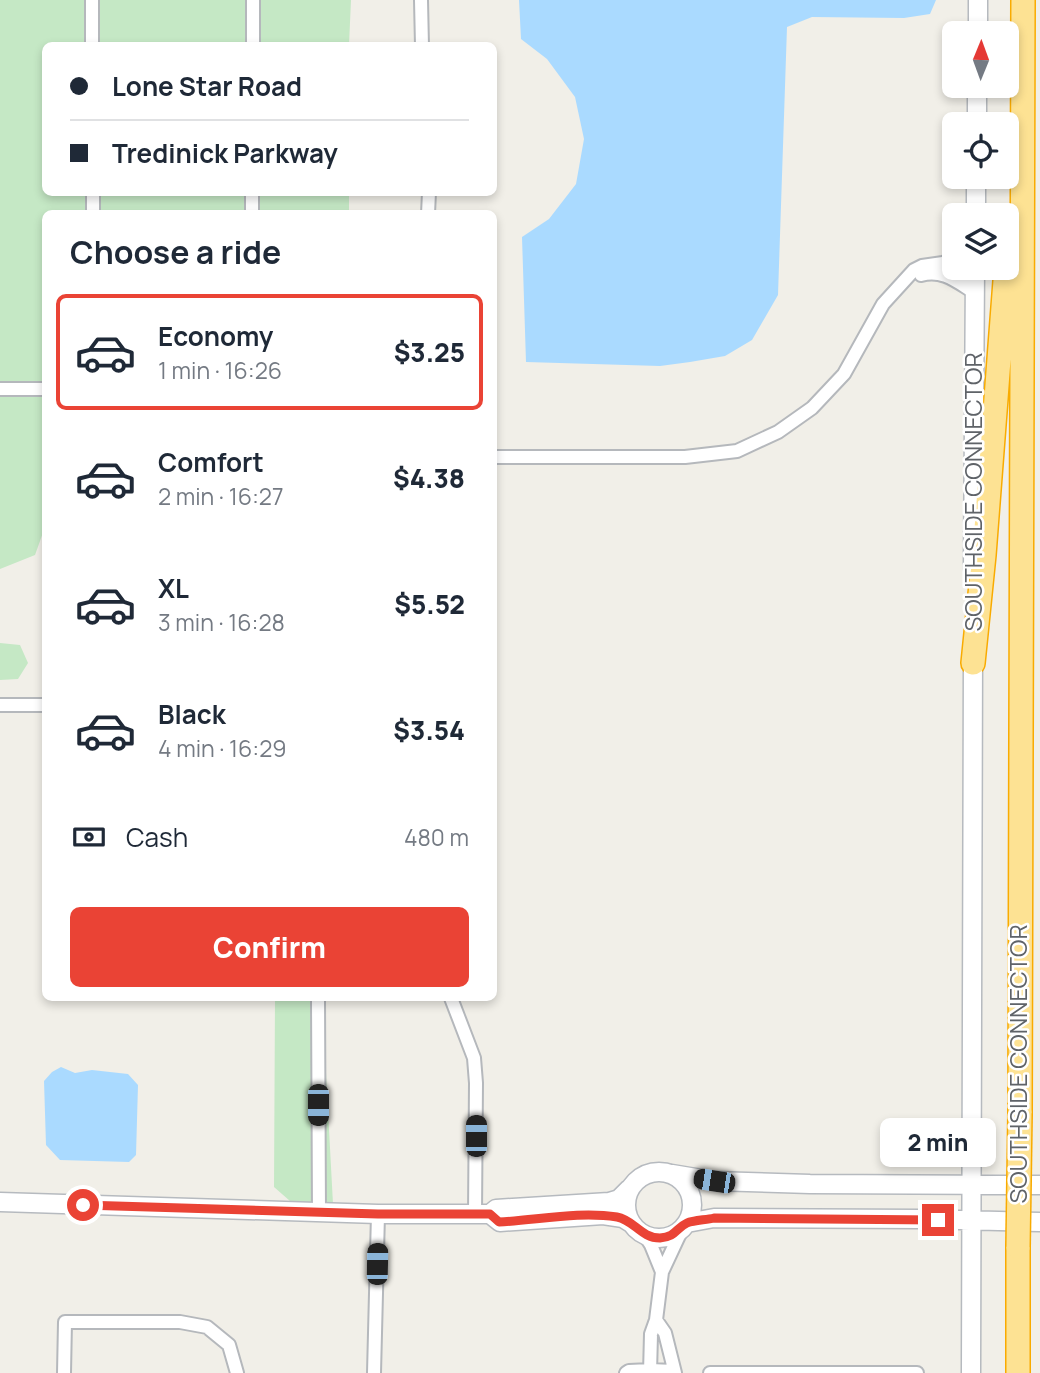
<!DOCTYPE html>
<html lang="en">
<head>
<meta charset="utf-8">
<style>
	:root { --surface:#fff; --page:#f2f2f3; --text:#1f2937; --muted:#747a83; --line:#e0e1e3; --accent:#ea4335 }
	body { margin:0; font-family:Manrope,sans-serif; background:var(--page); color:var(--text); height:100vh; display:flex; flex-direction:column; font-size:26px; white-space:nowrap }
	* { box-sizing:border-box; margin:0 }
	p { font-size:23px; color:var(--muted) }
	.icon { flex:none; width:38px; height:38px; fill:none; stroke:currentColor; stroke-width:2; stroke-linecap:round; stroke-linejoin:round }
	.map { position:relative; flex:1; overflow:hidden }
	.sheet { position:absolute; left:42px; top:210px; width:455px; height:791px; display:flex; flex-direction:column; background:var(--surface); border-radius:10px; box-shadow:0 4px 10px #0003 }
	.sheet>* { flex:none }
	.banner { position:absolute; left:42px; top:42px; width:455px; height:154px; border-radius:10px; box-shadow:0 4px 10px #0003; display:grid; align-content:center; height:154px; padding:0 28px; background:var(--surface) }
	.needle { width:46px; rotate:1deg }
	.fabs { position:absolute; left:942px; top:21px; display:grid; gap:14px }
	.fabs a { display:grid; place-items:center; width:77px; height:77px; border-radius:10px; background:var(--surface); box-shadow:0 4px 10px #0003; font-size:35px }
	.end { position:absolute; width:32px; height:32px; margin:-16px; border:9px solid #ea4335; background:#fff; box-shadow:0 0 0 4px #fff }
	.from { border-radius:50% }
	.bubble { position:absolute; height:49px; border-radius:10px; background:var(--surface); box-shadow:0 4px 10px #0003; font-size:23px; font-weight:800; line-height:49px; text-align:center }
	.car { position:absolute; width:21px; height:42px; margin:-21px -10px; border-radius:9px; box-shadow:0 0 5px 2px #0007; background:linear-gradient(#222 24%,#8ab4d8 0 40%,#222 0 76%,#8ab4d8 0 86%,#222 0) }
	.banner b { display:flex; align-items:center; gap:24px; height:66px; font-size:26px }
	.banner b+b { border-top:2px solid var(--line) }
	.banner i { width:18px; height:18px; background:var(--text) }
	ul { padding:0; list-style:none }
	li { display:flex; align-items:center; gap:21px; height:116px; margin:0 14px 10px; padding:0 14px; border:4px solid transparent; border-radius:10px }
	li div { flex:1 }
	li b { display:block; font-size:26px }
	li em { font-style:normal; font-weight:800 }
	li.current { border-color:var(--accent) }
	li>.icon { width:63px; height:63px; stroke-width:1.5 }
	h2 { padding:0 28px; font-size:32px; line-height:84px }
	.pay { display:flex; align-items:center; gap:18px; height:77px; padding:0 28px; font-size:26px }
	.pay p { margin-inline-start:auto }
	.action { display:flex; gap:14px; margin-top:auto; padding:14px 28px }
	.action a { flex:1; height:80px; border-radius:10px; background:var(--accent); color:#fff; font-size:28px; font-weight:800; line-height:80px; text-align:center }
	.map>svg:first-child { display:block }
</style>
</head>
<body>
<div class="map">
<svg width="1040" height="1373" viewBox="0 0 1040 1373">
	<rect width="100%" height="100%" fill="#f1efe8"/>
	<!-- green -->
	<path fill="#c5e8c5" d="M0 0H351L349 45 46 46V192L349 193V213L46 214 45 527 35 555 0 569Z
		M0 643 20 645 28 663 18 679 0 680Z
		M275 998H322L333 1204 290 1201 274 1187Z"/>
	<!-- water -->
	<path fill="#aadaff" d="M519 0H936L930 14 904 18 812 17 787 27 778 295 752 340 725 356 690 362 660 366 526 362 522 237 549 219 576 184 584 139 575 97 547 59 521 39Z
		M61 1067 75 1073 92 1070 128 1074 138 1085 136 1155 129 1162 60 1160 46 1145 44 1081 52 1072Z"/>
	<g fill="none" stroke-linecap="round" stroke-linejoin="round">
		<!-- street casing -->
		<g stroke="#b5b8bc" stroke-width="16">
			<path id="street" d="M92 0V46
				M421 0 422 46
				M253 46V0
				M93 192V214
				M252 214V192
				M428 214 429 192
				M921 275C943 269 957 282 975 293
				M0 389H46
				M494 457H685L737 451 778 432 812 408 844 374 883 304 914 270 922 266 943 263 954 258
				M0 705H46
				M318 998 319 1212
				M451 998 474 1058 476 1083 475 1214
				M644 1234 651 1245 662 1272
				M656 1320 662 1272 683 1227
				M64 1373 65 1322H180L207 1327 229 1345 237 1373
				M374 1373 378 1214
				M626 1373 629 1371 650 1370 674 1371
				M650 1373 651 1334 656 1320 665 1333 675 1373
				M710 1373H917"/>
		</g>
		<!-- secondary casing -->
		<g stroke="#b6babf" stroke-width="21">
			<path id="secondary" d="M978 33V0
				M977 124V86
				M976 215V177
				M973 569 975 268
				M626 1205a33 33 0 1 1 66 0a33 33 0 1 1-66 0Z
				M672 1174 714 1181 810 1184 1040 1185
				M629 1189 619 1199 609 1202 496 1209 490 1214 500 1222 603 1215 623 1218 631 1223
				M0 1202 378 1214H490
				M687 1223 714 1218 921 1219 1040 1222
				M971 1373 973 653"/>
		</g>
		<!-- highway casing -->
		<g stroke="#f9ab00" stroke-width="26">
			<path id="highway" d="M973 663 984 555 1006 268
				M1020 1113 1023 0
				M1018 1373V1247"/>
		</g>
		<!-- street -->
		<use href="#street" stroke="#fff" stroke-width="12"/>
		<!-- secondary -->
		<use href="#secondary" stroke="#fff" stroke-width="18"/>
		<!-- highway -->
		<use href="#highway" stroke="#fde293" stroke-width="23"/>
		<!-- highway-bridge casing -->
		<g stroke="#f9ab00" stroke-width="26" stroke-linecap="butt">
			<path id="highway-bridge" d="M1018 1247 1020 1113"/>
		</g>
		<!-- highway-bridge -->
		<use href="#highway-bridge" stroke="#fde293" stroke-width="23"/>
	</g>
	<g fill="none" stroke-linecap="round" stroke-linejoin="round">
		<!-- route -->
		<path stroke="#ea4335" stroke-width="9" d="M83 1205 378 1214H490L499 1222C538 1220 579 1211 617 1217 634 1220 641 1238 660 1238 676 1237 676 1228 687 1223 694 1220 706 1220 714 1218L938 1220"/>
	</g>
	<g text-anchor="middle" stroke-width="5" stroke-linejoin="round" paint-order="stroke">
		<!-- street labels -->
		<g font-size="24" fill="#5f6368" stroke="#fff">
			<text transform="translate(974 492) rotate(-90)" y="8">SOUTHSIDE CONNECTOR</text>
			<text transform="translate(1019 1064) rotate(-90)" y="8">SOUTHSIDE CONNECTOR</text>
		</g>
	</g>
</svg>
<div class="fabs">
<a><svg class="needle" viewBox="-14 -14 28 28"><path d="M0-13l5 13h-10z" fill="#e53935"/><path d="M0 13l5-13h-10z" fill="#747a83"/></svg></a>
<a><svg class="icon" aria-label="locate" viewBox="0 0 24 24"><circle cx="12" cy="12" r="6"/><path d="M12 2v4M12 18v4M2 12h4M18 12h4"/></svg></a>
<a><svg class="icon" aria-label="layers" viewBox="0 0 24 24"><path d="M12 4l9 5-9 5-9-5zM3 14l9 5 9-5"/></svg></a>
</div>
<i class="end from" style="left:83px;top:1205px"></i>
<i class="end" style="left:938px;top:1220px"></i>
<div class="bubble" style="left:880px;top:1118px;width:116px">2 min</div>
<i class="car" style="left:318px;top:1105px;rotate:180deg"></i>
<i class="car" style="left:476px;top:1136px;rotate:0deg"></i>
<i class="car" style="left:714px;top:1181px;rotate:279deg"></i>
<i class="car" style="left:377px;top:1264px;rotate:1deg"></i>
<div class="banner">
<b><i class="from"></i>Lone Star Road</b>
<b><i></i>Tredinick Parkway</b>
</div>
<section class="sheet">
<h2>Choose a ride</h2>
<ul>
<li class="current"><svg class="icon" aria-label="car" viewBox="0 0 24 24"><path d="M5 17H2v-5l4-1 3-4h7l3 4 3 1v5h-3M9 17h6M6 11h13"/><circle cx="7" cy="17" r="2"/><circle cx="17" cy="17" r="2"/></svg><div><b>Economy</b><p>1 min · 16:26</p></div><em>$3.25</em></li>
<li><svg class="icon" aria-label="car" viewBox="0 0 24 24"><path d="M5 17H2v-5l4-1 3-4h7l3 4 3 1v5h-3M9 17h6M6 11h13"/><circle cx="7" cy="17" r="2"/><circle cx="17" cy="17" r="2"/></svg><div><b>Comfort</b><p>2 min · 16:27</p></div><em>$4.38</em></li>
<li><svg class="icon" aria-label="car" viewBox="0 0 24 24"><path d="M5 17H2v-5l4-1 3-4h7l3 4 3 1v5h-3M9 17h6M6 11h13"/><circle cx="7" cy="17" r="2"/><circle cx="17" cy="17" r="2"/></svg><div><b>XL</b><p>3 min · 16:28</p></div><em>$5.52</em></li>
<li><svg class="icon" aria-label="car" viewBox="0 0 24 24"><path d="M5 17H2v-5l4-1 3-4h7l3 4 3 1v5h-3M9 17h6M6 11h13"/><circle cx="7" cy="17" r="2"/><circle cx="17" cy="17" r="2"/></svg><div><b>Black</b><p>4 min · 16:29</p></div><em>$3.54</em></li>
</ul>
<div class="pay"><svg class="icon" aria-label="cash" viewBox="0 0 24 24"><path d="M3 7h18v10H3z"/><circle cx="12" cy="12" r="2"/></svg>Cash<p>480 m</p></div>
<div class="action"><a>Confirm</a></div>
</section>
</div>
</body>
</html>
